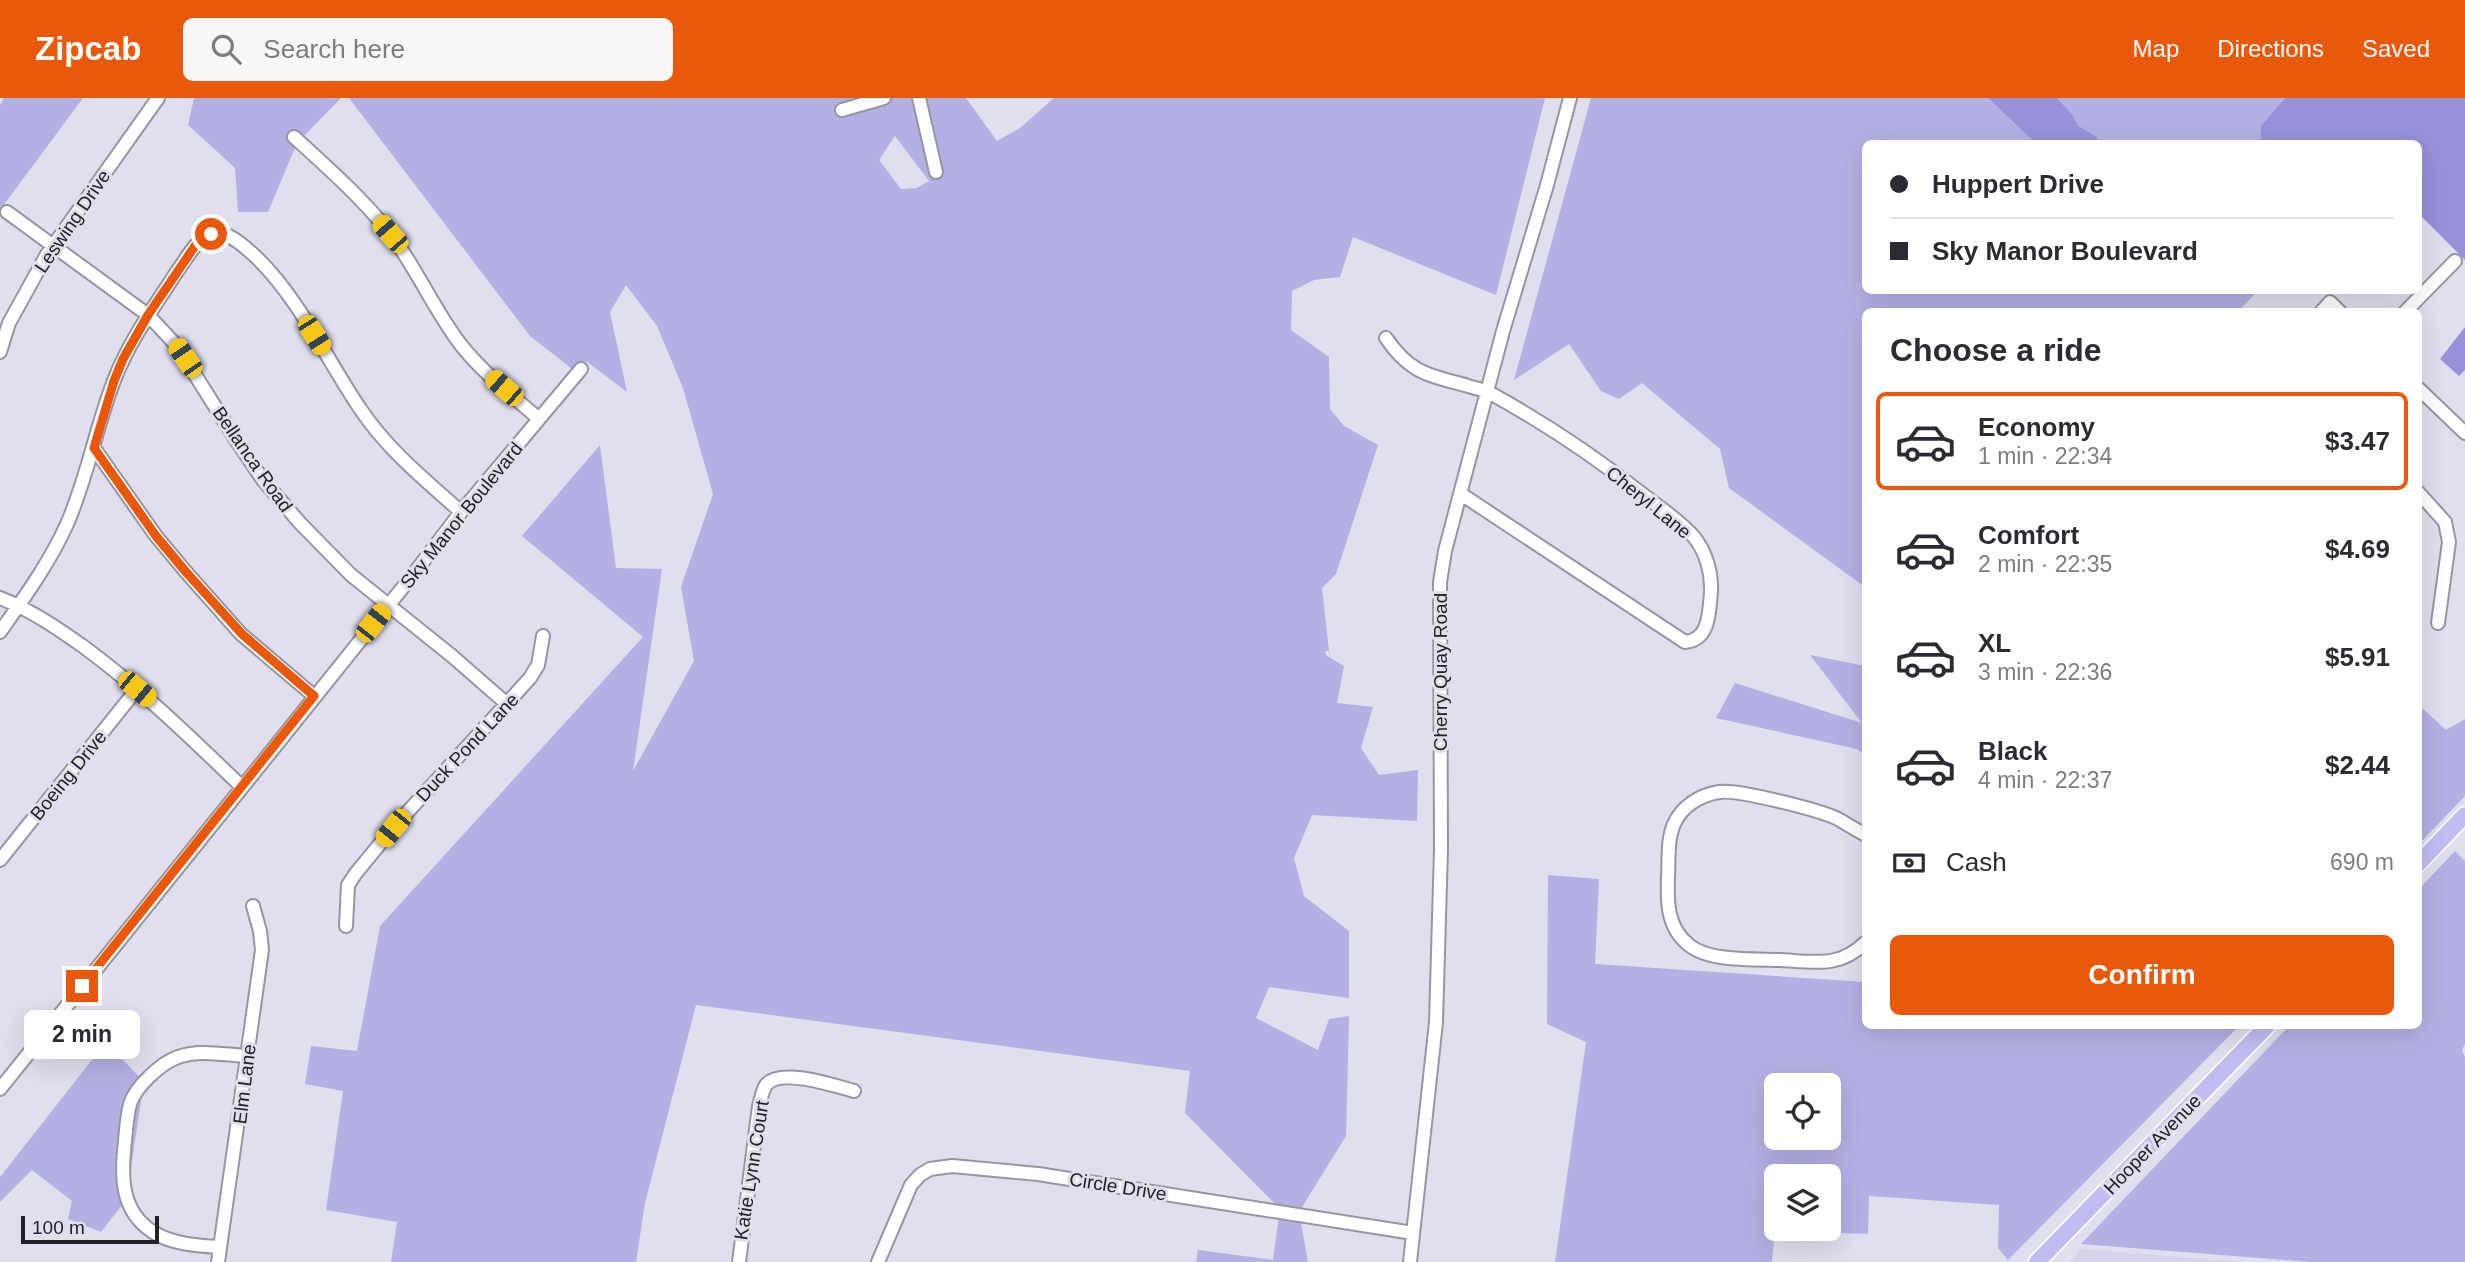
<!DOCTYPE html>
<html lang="en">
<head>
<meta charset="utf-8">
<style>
	:root { --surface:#fff; --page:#f7f7f7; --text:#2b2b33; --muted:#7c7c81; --line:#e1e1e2; --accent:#ea580c }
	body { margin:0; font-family:Arial,sans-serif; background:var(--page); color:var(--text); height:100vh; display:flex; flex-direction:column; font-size:26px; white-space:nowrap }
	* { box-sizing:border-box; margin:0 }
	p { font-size:23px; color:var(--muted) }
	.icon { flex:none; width:38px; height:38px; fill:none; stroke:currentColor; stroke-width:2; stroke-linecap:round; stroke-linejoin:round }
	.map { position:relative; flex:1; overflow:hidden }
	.sheet { position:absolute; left:1862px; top:210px; width:560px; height:721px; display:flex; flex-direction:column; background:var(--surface); border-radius:10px; box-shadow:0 7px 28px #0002 }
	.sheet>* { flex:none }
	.top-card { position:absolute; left:1862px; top:42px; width:560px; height:154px; border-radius:10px; box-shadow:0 7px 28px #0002; display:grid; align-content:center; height:154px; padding:0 28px; background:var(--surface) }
	.buttons { position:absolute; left:1764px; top:975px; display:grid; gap:14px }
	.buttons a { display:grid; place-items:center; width:77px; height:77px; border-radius:10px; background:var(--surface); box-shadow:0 7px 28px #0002; font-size:35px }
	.scale { position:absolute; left:21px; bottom:18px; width:138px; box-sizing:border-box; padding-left:7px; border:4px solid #212126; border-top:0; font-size:19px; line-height:24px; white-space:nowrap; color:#212126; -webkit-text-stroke:5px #dfdfee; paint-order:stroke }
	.end { position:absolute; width:32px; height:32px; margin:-16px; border:9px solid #ea580c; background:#fff; box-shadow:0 0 0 4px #fff }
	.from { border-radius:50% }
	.bubble { position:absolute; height:49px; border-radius:10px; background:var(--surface); box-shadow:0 7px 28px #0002; font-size:23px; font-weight:600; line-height:49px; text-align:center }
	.car { position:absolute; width:21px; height:42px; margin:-21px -10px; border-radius:9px; box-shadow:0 0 5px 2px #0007; background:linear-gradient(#f5c518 24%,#345 0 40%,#f5c518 0 76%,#345 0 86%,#f5c518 0) }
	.top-card b { display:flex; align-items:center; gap:24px; height:66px; font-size:26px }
	.top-card b+b { border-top:2px solid var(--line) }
	.top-card i { width:18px; height:18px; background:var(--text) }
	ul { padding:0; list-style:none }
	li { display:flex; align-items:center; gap:21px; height:98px; margin:0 14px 10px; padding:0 14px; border:4px solid transparent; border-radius:10px }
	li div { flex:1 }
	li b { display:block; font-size:26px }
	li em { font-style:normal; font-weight:600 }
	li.on { border-color:var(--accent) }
	li>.icon { width:63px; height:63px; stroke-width:1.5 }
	h2 { padding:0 28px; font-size:32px; line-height:84px }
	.pay { display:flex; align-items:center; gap:18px; height:77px; padding:0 28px; font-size:26px }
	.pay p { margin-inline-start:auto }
	.cta { display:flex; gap:14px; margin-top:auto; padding:14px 28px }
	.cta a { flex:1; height:80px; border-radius:10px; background:var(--accent); color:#fff; font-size:28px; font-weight:600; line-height:80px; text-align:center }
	header { display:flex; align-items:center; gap:42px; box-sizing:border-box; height:98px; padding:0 35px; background:var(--accent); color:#fff }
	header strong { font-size:33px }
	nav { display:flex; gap:38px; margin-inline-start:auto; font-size:24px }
	.search { width:490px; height:63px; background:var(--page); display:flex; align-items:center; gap:18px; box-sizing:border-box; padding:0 24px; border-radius:10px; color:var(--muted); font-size:26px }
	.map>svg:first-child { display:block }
</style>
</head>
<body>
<header>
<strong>Zipcab</strong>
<div class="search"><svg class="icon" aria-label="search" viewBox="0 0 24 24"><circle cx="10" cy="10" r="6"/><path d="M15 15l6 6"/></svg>Search here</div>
<nav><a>Map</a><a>Directions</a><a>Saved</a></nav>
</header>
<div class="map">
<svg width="2465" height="1164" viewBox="0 0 2465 1164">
	<rect width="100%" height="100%" fill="#dfdfee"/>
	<!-- built -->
	<path fill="#d5d4ea" d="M2081 1151 2243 1164H2070Z"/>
	<!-- green -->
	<path fill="#b3b0e4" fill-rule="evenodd" d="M4 0H83L0 112V7Z
		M194 0H341L297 45 268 114H238L235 70 188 27Z
		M349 0H966L997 43 1020 30 1054 0H1545L1496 197 1353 139 1340 179 1314 182 1292 193 1291 232 1329 259 1330 311 1344 328 1378 347 1336 476 1322 490 1329 553H1325L1326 557 1344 568 1337 605 1373 609 1361 650 1379 677 1418 672 1417 723 1312 717 1294 760 1304 798 1349 833V900L1269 889 1256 920 1318 952 1329 921 1349 918 1346 1038 1299 1114 1308 1164H1196L1198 1152 1273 1162 1280 1111 1185 1015 1190 973 696 907 645 1105 636 1164H391L397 1124 326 1112 343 993 305 986 311 948 357 953 380 828 643 539 522 438 600 347 616 470 662 471 633 673 694 563 681 489 713 396 683 290 657 228 626 187 610 214 627 294 586 263 581 271 575 273 530 238ZM895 38 929 83 917 90 901 91 879 62Z
		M1591 0H1988L2035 45 1866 46V192L2258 193 2238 213 1866 214 1865 489 1729 390 1720 351 1642 285 1619 301 1601 293 1569 246 1514 282Z
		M2057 0H2285L2261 28 2260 46 2098 45 2097 39 2077 28 2072 16Z
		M1810 557 1865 568V657L1857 651 1716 620 1735 585 1862 625Z
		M2419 607 2446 632 2465 621V698L2419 746Z
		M2455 753 2465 763V946L2462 952 2465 959V1164H2311L2081 1146 2289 928H2418L2419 791Z
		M1548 777 1599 781 1595 866 1865 884 1866 928H2239L2008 1162 1998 1150 1999 1107 1869 1098 1868 1136 1775 1133 1772 1164H1555L1586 944 1547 926ZM1776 987H1829V1040H1776ZM1776 1078H1829V1130H1776Z
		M106 944 144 984 126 1102 101 1134 68 1121 72 1103 32 1072 0 1104V1079Z"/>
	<!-- water -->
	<path fill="#9691d9" d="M1988 0H2057L2072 16 2078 28 2097 39 2098 45H2035Z
		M2285 0H2465V162L2419 116 2418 46 2260 45 2261 28Z
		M2465 229V272L2459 278 2440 261Z"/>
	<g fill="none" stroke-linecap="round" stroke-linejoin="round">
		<!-- minor casing -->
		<g stroke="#9696a3" stroke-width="16">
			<path id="minor" d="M919 0 936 74
				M842 12 884 0
				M294 39C327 69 361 99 389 134 416 169 434 212 461 247 483 275 513 298 539 321
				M7 114 148 217 177 248 236 342 263 382 300 425 351 477 452 558 507 606
				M2321 214 2330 204 2340 214
				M2405 214 2455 163
				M1386 240C1409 274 1427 277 1465 287 1473 290 1483 291 1490 295 1543 324 1594 358 1641 395 1659 409 1679 422 1694 439 1706 454 1712 475 1711 494 1709 514 1710 542 1685 544L1461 396
				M0 254 9 225 46 158 158 0
				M2418 290 2465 335
				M94 350 156 438 186 474 241 536 314 598
				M2418 394 2445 424 2449 444 2438 525
				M0 500C31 512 57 530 84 549 141 591 191 640 242 689
				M0 534C24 500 50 464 67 426 88 378 96 328 115 280 130 242 154 209 176 175 186 162 195 142 211 136 226 130 246 150 256 159 299 200 328 264 361 312 388 352 425 382 461 414
				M1866 737C1856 732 1847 726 1838 721 1820 712 1737 691 1719 694 1700 697 1682 708 1674 726 1667 742 1669 762 1668 779 1667 804 1667 830 1689 847 1709 864 1755 861 1781 862 1815 864 1840 870 1866 844
				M0 762 137 591
				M346 828 348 787 356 775 393 730 530 580 538 567 543 538
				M0 991 412 478 461 414 581 271
				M220 1149C199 1148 171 1146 153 1134 120 1113 121 1077 125 1043 126 1031 127 1018 130 1006 136 988 161 965 178 959 199 951 225 957 247 958
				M218 1164 262 852 260 833 253 808
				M739 1164 759 1008C761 1002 762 993 766 987 780 969 836 988 854 993
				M878 1164 911 1087 920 1077 930 1071 952 1068 1038 1076 1413 1135
				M1410 1164 1436 924 1441 751 1440 484 1445 453 1503 233 1547 87 1570 0"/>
		</g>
		<!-- major casing -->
		<g stroke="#fff" stroke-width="19">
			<path id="major" d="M2418 766 2465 717
				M2037 1164 2267 928"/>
		</g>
		<!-- minor -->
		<use href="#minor" stroke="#fff" stroke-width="12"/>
		<!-- major -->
		<use href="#major" stroke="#c1bdf1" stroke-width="16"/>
	</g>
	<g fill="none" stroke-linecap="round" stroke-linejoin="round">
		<!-- route -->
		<path stroke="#ea580c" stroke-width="9" d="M82 888 314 598 242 536 186 474 156 438 94 350 114 283 123 261 148 217 197 145 211 136"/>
	</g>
	<g text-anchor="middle" stroke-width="6" stroke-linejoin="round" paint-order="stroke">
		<!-- street labels -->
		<g font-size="19" fill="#212126" stroke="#dfdfee">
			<text transform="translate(72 123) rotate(-56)" y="7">Leswing Drive</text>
			<text transform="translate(253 361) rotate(55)" y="7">Bellanca Road</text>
			<text transform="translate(1649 404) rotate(39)" y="7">Cheryl Lane</text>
			<text transform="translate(461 417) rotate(-51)" y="7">Sky Manor Boulevard</text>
			<text transform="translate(1440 574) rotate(-90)" y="7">Cherry Quay Road</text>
			<text transform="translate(467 649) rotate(-47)" y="7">Duck Pond Lane</text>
			<text transform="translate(68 677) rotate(-51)" y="7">Boeing Drive</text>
			<text transform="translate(244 986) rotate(-83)" y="7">Elm Lane</text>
			<text transform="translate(2152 1046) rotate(-46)" y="7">Hooper Avenue</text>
			<text transform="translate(751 1072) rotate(-81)" y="7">Katie Lynn Court</text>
			<text transform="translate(1118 1088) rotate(9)" y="7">Circle Drive</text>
		</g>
	</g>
</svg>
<div class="buttons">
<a><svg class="icon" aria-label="locate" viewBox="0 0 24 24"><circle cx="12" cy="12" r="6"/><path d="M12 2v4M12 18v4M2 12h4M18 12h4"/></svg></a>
<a><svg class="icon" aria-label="layers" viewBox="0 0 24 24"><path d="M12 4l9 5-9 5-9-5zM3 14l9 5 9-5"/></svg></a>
</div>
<div class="scale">100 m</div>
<i class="end from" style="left:211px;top:136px"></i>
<i class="end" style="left:82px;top:888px"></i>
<div class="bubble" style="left:24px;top:912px;width:116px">2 min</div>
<i class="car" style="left:390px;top:136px;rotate:319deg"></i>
<i class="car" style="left:314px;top:237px;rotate:148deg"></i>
<i class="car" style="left:185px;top:260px;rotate:326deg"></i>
<i class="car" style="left:504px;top:290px;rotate:311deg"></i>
<i class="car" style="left:373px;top:525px;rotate:38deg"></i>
<i class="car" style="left:137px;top:591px;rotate:130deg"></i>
<i class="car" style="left:393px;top:730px;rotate:219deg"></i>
<div class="top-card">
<b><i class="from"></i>Huppert Drive</b>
<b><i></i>Sky Manor Boulevard</b>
</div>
<section class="sheet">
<h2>Choose a ride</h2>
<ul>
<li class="on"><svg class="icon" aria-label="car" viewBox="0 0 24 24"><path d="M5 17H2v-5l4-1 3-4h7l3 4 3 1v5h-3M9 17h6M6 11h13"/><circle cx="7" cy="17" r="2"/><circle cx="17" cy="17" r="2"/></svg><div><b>Economy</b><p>1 min · 22:34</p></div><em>$3.47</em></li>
<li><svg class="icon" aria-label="car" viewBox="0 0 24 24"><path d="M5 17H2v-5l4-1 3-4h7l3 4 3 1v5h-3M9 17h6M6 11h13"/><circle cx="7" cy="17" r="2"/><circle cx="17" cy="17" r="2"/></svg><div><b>Comfort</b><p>2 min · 22:35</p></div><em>$4.69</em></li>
<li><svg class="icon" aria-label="car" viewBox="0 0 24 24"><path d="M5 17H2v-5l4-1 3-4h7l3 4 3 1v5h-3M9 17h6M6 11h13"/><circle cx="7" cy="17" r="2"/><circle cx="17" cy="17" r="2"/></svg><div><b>XL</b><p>3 min · 22:36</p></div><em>$5.91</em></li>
<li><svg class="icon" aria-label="car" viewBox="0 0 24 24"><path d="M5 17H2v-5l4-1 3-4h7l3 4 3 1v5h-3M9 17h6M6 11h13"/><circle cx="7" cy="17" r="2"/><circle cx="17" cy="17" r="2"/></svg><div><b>Black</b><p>4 min · 22:37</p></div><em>$2.44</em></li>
</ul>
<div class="pay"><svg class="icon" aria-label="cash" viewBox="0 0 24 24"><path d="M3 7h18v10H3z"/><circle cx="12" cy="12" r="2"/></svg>Cash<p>690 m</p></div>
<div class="cta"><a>Confirm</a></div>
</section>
</div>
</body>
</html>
